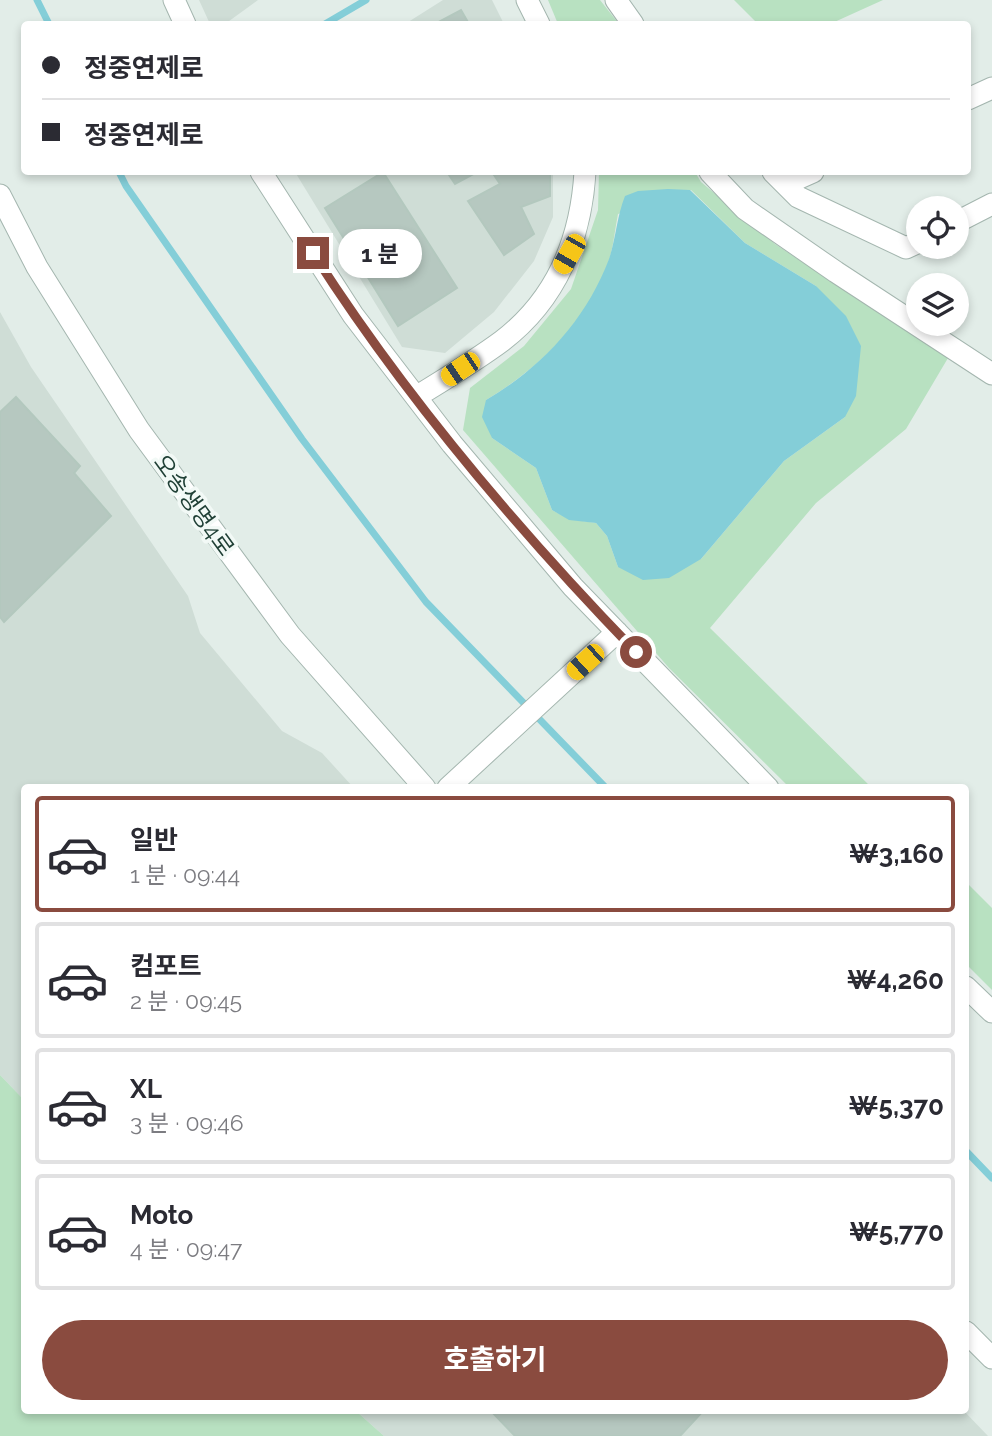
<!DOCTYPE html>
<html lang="ko">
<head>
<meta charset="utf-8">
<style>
	:root { --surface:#fff; --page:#f2f2f3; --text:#2b2b33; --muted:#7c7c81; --line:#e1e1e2; --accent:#8a4b3f }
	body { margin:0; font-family:Raleway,"Noto Sans KR",sans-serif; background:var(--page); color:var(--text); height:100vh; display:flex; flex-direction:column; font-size:26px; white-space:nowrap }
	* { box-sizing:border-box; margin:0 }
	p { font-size:23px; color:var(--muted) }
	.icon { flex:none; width:38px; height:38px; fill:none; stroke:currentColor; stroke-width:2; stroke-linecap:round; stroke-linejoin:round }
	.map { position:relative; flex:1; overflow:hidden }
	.drawer { position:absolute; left:21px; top:784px; width:948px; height:630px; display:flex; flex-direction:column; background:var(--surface); border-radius:7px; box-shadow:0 4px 10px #0003 }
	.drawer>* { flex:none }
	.guide { position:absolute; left:21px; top:21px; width:950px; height:154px; border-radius:7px; box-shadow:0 4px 10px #0003; display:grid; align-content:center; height:154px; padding:0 21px; background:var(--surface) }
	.fabs { position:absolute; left:906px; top:196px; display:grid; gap:14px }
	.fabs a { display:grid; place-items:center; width:63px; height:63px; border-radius:50%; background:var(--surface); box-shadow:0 4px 10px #0003; font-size:35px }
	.end { position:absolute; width:32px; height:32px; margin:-16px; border:9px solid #8a4b3f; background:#fff; box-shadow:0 0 0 4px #fff }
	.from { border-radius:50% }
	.bubble { position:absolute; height:49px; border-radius:24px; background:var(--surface); box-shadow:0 4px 10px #0003; font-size:23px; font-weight:700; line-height:49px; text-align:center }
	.car { position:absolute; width:21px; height:42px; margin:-21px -10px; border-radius:9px; box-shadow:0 0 5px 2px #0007; background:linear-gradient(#f5c518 24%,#345 0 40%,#f5c518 0 76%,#345 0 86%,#f5c518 0) }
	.guide b { display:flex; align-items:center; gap:24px; height:66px; font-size:26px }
	.guide b+b { border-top:2px solid var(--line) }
	.guide i { width:18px; height:18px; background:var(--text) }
	ul { padding:12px 0 0; list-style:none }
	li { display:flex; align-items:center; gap:21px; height:116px; margin:0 14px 10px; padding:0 7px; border:4px solid var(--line); border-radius:7px }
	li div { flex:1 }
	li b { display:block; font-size:26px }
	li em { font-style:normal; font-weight:700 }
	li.active { border-color:var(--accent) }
	li>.icon { width:63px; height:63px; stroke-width:1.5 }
	.action { display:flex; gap:14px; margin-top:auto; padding:14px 21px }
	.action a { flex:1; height:80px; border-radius:42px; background:var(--accent); color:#fff; font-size:28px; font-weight:700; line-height:80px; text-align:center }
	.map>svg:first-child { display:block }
</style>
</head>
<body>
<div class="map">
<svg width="992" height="1436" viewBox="0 0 992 1436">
	<rect width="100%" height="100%" fill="#e2ede8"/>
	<!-- built -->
	<path fill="#cfddd6" d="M199 0H258L225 24H210Z
		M443 0H492L504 24H405Z
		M295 172H553V217L534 261 494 312 445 353 402 347Z
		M0 312 31 367 188 596 200 633 282 731 322 753 353 787 24 788V1100L0 1075Z
		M963 1410 988 1436H384L356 1411Z"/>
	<!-- green -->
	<path fill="#b8e1c1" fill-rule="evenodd" d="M548 0H600L619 24H558Z
		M734 0H883L830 24H758Z
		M599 172H695L701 182 775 244 948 358 906 429 816 503 710 628 871 787H789L669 668 463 430 470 388 524 346 571 289 598 210ZM691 190 745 243 816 286 845 417 784 461 701 559 618 567 607 536 596 523 569 519 552 510 536 468 492 438 486 400C540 368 591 318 610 257 614 243 615 228 618 214Z
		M966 882 992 908V990L966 964Z
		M0 1075 24 1100V1410L356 1411 384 1436H0Z"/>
	<!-- water -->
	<path fill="#84ced8" d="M668 189 690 190 745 243 816 286 846 316 861 346 856 396 845 417 784 461 701 559 669 578 643 580 618 567 607 536 596 523 569 520 552 510 536 468 492 438 482 417 486 400C541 368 586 320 609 259 616 238 617 216 625 196L638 191Z"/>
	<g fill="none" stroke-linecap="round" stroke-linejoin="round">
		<!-- stream -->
		<path stroke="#84ced8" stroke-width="7" d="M37 0 49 24
			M325 24 366 0
			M119 172 126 186 302 439 426 602 606 788
			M966 1151 992 1178"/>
	</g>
	<!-- building -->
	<path fill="#b6c8c0" stroke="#b3c8be" stroke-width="2" d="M461 10 469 24H435Z
		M383 172 457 288 398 326 325 208Z
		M447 172H477L455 184Z
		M492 172H550V196L521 207 534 234 504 255 468 201 500 184Z
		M16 397 80 466 74 473 111 516 4 622 0 617V412Z
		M490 1410H704L680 1436H515Z"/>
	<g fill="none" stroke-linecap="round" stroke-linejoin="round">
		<!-- minor casing -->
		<g stroke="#a4b6af" stroke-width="23">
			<path id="minor" d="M174 0 185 24
				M527 0 539 24
				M616 0 633 24
				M968 99 992 88
				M261 172 353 315 452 444 573 587 768 788
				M710 172 745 209 836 272 992 374
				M773 172 798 197 906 248 919 242
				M786 184 813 172
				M0 195 37 267 139 430 290 635 425 788
				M957 222 992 204
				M416 397C445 379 475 361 502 341 557 299 581 238 585 172
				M448 788 617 632
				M966 987 992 1012
				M966 1332 992 1358"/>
		</g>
		<!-- minor -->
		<use href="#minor" stroke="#fff" stroke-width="21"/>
	</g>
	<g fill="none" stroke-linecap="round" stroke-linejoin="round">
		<!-- route -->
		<path stroke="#8a4b3f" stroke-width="9" d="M313 253C405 397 517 529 636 652"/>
	</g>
	<g text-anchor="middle" stroke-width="7" stroke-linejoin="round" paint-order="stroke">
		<!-- street labels -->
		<g font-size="23" fill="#204036" stroke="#f2f9f6">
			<text transform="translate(194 505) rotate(54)" y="8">오송생명4로</text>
		</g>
	</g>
</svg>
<div class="fabs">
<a><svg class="icon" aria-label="locate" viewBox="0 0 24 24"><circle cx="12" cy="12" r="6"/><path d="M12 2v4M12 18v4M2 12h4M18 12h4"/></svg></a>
<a><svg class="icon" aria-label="layers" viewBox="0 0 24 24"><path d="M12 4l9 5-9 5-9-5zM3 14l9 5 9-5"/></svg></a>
</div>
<i class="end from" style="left:636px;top:652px"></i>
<i class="end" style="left:313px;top:253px"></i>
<div class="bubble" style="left:338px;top:229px;width:84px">1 분</div>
<i class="car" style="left:569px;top:254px;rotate:210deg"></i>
<i class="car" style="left:460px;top:369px;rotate:236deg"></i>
<i class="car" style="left:585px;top:662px;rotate:228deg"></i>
<div class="guide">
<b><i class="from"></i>정중연제로</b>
<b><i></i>정중연제로</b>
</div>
<section class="drawer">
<ul>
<li class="active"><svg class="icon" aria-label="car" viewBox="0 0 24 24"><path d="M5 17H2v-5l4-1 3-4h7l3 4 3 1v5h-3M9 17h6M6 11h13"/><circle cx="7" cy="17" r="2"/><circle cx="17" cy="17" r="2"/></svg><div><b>일반</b><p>1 분 · 09:44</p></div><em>₩3,160</em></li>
<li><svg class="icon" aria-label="car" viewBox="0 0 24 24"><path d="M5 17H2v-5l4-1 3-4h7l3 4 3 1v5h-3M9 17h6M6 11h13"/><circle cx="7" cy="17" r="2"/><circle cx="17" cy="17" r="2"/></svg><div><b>컴포트</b><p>2 분 · 09:45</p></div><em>₩4,260</em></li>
<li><svg class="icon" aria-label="car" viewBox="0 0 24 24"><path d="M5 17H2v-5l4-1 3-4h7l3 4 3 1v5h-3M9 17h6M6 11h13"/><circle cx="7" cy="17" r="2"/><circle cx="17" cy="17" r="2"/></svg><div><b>XL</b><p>3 분 · 09:46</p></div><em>₩5,370</em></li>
<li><svg class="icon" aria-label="car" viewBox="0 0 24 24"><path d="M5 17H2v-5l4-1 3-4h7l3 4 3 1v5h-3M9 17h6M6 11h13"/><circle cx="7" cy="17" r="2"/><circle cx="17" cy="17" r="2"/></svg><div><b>Moto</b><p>4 분 · 09:47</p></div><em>₩5,770</em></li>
</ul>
<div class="action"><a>호출하기</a></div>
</section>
</div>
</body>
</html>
